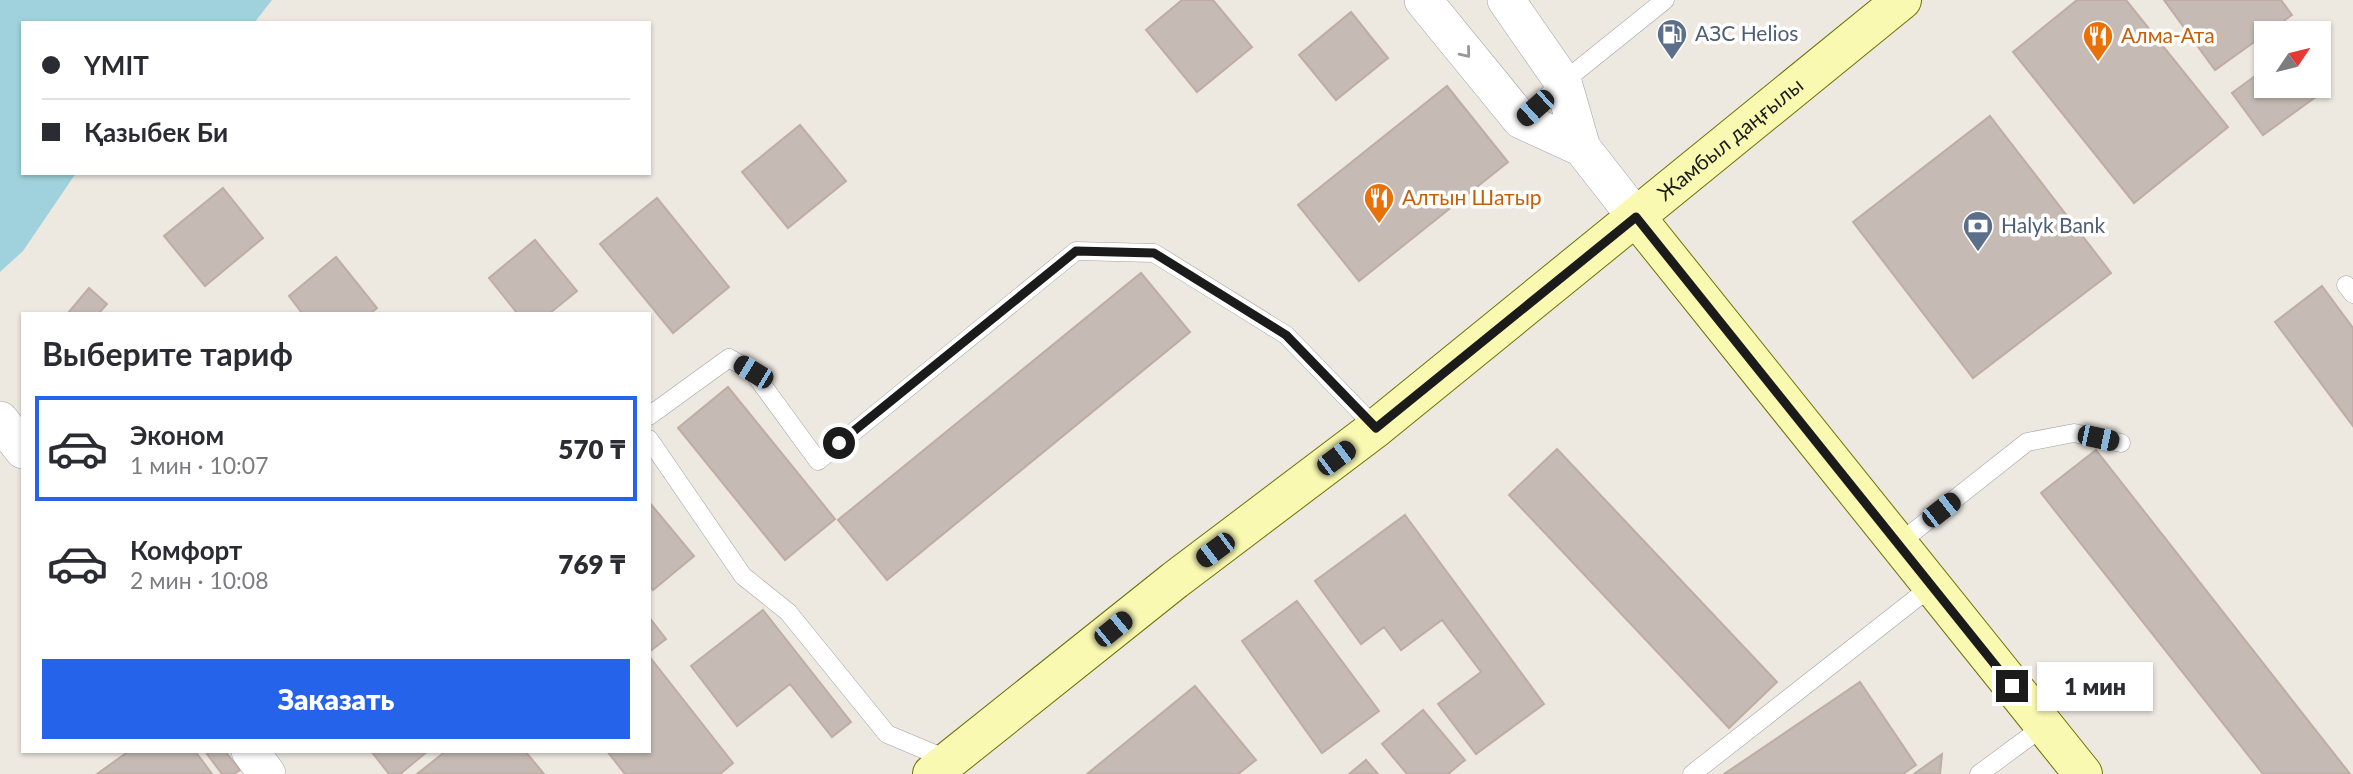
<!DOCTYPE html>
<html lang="ru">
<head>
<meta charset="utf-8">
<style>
	:root { --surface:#fff; --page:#f7f7f7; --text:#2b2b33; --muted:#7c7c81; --line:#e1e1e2; --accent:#2563eb }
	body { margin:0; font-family:Lato,sans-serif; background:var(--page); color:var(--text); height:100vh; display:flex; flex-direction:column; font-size:26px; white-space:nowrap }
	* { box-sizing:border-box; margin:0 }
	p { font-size:23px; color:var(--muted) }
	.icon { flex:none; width:38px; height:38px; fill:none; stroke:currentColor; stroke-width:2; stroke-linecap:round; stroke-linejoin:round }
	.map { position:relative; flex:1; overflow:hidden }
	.sheet { position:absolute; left:21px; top:312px; width:630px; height:441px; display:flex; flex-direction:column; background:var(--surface); border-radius:0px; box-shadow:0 2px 5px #0004 }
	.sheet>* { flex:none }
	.banner { position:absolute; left:21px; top:21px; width:630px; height:154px; border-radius:0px; box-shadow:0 2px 5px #0004; display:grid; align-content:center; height:154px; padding:0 21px; background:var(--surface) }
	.needle { width:46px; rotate:55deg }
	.tools { position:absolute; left:2254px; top:21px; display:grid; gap:14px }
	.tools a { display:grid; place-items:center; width:77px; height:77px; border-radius:0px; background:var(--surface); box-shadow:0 2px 5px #0004; font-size:35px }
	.end { position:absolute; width:32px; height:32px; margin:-16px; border:9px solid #1b1b1b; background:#fff; box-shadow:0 0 0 4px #fff }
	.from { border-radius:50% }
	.bubble { position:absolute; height:49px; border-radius:0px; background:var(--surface); box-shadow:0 2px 5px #0004; font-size:23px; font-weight:800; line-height:49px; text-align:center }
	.car { position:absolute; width:21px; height:42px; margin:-21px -10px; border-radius:9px; box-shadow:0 0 5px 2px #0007; background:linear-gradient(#222 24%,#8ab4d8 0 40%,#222 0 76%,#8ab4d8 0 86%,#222 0) }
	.banner b { display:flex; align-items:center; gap:24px; height:66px; font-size:26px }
	.banner b+b { border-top:2px solid var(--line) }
	.banner i { width:18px; height:18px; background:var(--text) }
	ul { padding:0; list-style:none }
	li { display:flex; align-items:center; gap:21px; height:105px; margin:0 14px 10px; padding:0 7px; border:4px solid transparent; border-radius:0px }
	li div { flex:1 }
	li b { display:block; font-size:26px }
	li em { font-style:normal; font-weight:800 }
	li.selected { border-color:var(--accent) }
	li>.icon { width:63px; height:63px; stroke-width:1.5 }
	h2 { padding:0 21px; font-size:32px; line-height:84px }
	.button { display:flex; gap:14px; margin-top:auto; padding:14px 21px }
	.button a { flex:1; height:80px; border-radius:0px; background:var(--accent); color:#fff; font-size:28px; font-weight:800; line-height:80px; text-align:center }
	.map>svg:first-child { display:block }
</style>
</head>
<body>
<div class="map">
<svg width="2353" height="774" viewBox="0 0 2353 774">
	<rect width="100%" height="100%" fill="#ede8e0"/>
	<!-- water -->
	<path fill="#9fd2dc" d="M0 0H272L254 23H23V173H76L23 251 0 272Z"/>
	<!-- building -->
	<path fill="#c5bab4" stroke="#bfada3" stroke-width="2" d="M1182 0H1213L1252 47 1197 92 1146 30Z
		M2077 0H2126L2228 127 2134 203 2013 52Z
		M2164 0H2281L2292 15 2215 70Z
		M1351 12 1388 58 1336 100 1299 55Z
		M2266 68V86H2319V84L2324 91 2263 135 2232 93Z
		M1447 86 1508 162 1359 281 1298 205Z
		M1990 116 2111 273 1973 378 1853 222Z
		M800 125 846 181 788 228 742 172Z
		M223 188 263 238 205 286 164 236Z
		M657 198 729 287 673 333 600 244Z
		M535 240 577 291 550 313H517L489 278Z
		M336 257 377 308 371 313H302L289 296Z
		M1141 273 1190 332 887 580 838 520Z
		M2322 286 2353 328V426L2275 322Z
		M89 288 107 304 99 313H68Z
		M728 387 835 519 785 560 678 428Z
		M1557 449 1777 682 1729 728 1509 495Z
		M2096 450 2350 774H2263L2041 493Z
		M649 502 694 556 653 590 649 585Z
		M1405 515 1544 704 1476 754 1438 704 1481 672 1442 620 1401 650 1384 627 1361 644 1315 581Z
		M1297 601 1379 711 1322 753 1242 641Z
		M763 610 851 722 832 737 790 684 737 726 691 666Z
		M649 617 666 639 649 652Z
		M649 656 733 763 720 774H625L607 751H649Z
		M1860 682 1916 765 1903 774H1724Z
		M1195 686 1256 760 1238 774H1087Z
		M1423 710 1465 760 1448 774H1407L1382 744Z
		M129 751H195L212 774H97Z
		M211 751H225L240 770 234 774H222L207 754Z
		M371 751H428L400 774H389Z
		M446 751H525L544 774H417Z
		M1942 754 1940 774H1914Z
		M1366 760 1378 774H1349Z"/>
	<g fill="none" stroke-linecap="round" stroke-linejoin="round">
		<!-- lane casing -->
		<g stroke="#a2a2a2" stroke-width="19">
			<path id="lane" d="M1521 120 1563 82 1665 0
				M2346 285 2353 294
				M649 416 729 358 753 372 818 461 1076 251 1154 253 1286 335 1376 428
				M649 439 743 576 788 612 887 734 949 760
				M1898 544 2027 442 2074 433 2121 443
				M1692 774 1932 586
				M1979 774 2044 726"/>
		</g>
		<!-- street casing -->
		<g stroke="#a2a2a2" stroke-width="38">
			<path id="street" d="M1423 0 1521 120 1582 148
				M1506 0 1563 82 1582 148 1636 217
				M0 420 23 450
				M250 751 267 774"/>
		</g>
		<!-- secondary casing -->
		<g stroke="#6d7203" stroke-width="40">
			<g id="secondary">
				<path d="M1636 217 2083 774"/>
				<path id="s1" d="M932 774 1175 580 1376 428 1902 0"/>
			</g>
		</g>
		<!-- lane -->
		<use href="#lane" stroke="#fff" stroke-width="18"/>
		<!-- street -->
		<use href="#street" stroke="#fff" stroke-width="37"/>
		<!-- secondary -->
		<use href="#secondary" stroke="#faf9b2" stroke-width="38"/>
	</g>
	<!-- one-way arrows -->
	<defs><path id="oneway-chevron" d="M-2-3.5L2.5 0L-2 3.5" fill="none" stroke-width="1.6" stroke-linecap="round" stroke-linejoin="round" transform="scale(1.75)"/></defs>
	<use stroke="#989898" href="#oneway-chevron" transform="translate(1466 53) rotate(51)"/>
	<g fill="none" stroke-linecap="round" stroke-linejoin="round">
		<!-- route -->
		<path stroke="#1b1b1b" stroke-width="9" d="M839 443 1076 251 1154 253 1286 335 1376 428 1636 217 2012 686"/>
	</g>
	<!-- icons -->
	<defs>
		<g id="fuel-pin" transform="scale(1.575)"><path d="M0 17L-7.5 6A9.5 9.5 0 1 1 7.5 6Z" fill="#5c6f8a" stroke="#fff"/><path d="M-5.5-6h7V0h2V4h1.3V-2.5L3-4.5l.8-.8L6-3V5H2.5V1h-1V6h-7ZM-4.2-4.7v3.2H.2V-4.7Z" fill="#fff"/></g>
		<g id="restaurant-pin" transform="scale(1.575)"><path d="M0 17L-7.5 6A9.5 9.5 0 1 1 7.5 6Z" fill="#e8710a" stroke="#fff"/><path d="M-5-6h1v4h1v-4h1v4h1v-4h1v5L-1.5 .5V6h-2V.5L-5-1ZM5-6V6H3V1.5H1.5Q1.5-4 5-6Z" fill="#fff"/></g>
		<g id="bank-pin" transform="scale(1.575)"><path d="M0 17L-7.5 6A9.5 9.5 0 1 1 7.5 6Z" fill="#5c6f8a" stroke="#fff"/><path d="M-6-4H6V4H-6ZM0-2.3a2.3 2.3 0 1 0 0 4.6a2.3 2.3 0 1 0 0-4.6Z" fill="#fff"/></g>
	</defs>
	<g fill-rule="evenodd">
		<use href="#fuel-pin" x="1672" y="34"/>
		<use href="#restaurant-pin" x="2098" y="36"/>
		<use href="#restaurant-pin" x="1379" y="198"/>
		<use href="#bank-pin" x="1978" y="226"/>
	</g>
	<g text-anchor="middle" stroke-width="7" stroke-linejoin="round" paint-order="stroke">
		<!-- service labels -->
		<g font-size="21" fill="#4e5e75" stroke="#fff" text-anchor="start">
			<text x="1695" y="41">АЗС Helios</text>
			<text x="2001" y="233">Halyk Bank</text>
		</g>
		<!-- food labels -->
		<g font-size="21" fill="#c56008" stroke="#fff" text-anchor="start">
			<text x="2121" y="43">Алма-Ата</text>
			<text x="1402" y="205">Алтын Шатыр</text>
		</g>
		<!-- street labels -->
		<g font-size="21" fill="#1b1b1b" stroke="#fff">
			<text dy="7" stroke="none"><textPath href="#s1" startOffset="1020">Жамбыл даңғылы</textPath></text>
		</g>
	</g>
</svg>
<div class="tools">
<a><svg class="needle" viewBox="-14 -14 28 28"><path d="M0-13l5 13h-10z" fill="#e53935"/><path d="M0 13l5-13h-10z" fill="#7c7c81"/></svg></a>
</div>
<i class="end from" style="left:839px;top:443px"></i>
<i class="end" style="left:2012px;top:686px"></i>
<div class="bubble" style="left:2037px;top:662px;width:116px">1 мин</div>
<i class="car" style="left:1535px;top:108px;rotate:228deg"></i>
<i class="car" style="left:753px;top:372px;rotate:301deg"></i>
<i class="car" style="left:2098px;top:438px;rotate:102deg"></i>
<i class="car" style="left:1336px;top:458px;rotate:53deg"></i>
<i class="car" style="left:1941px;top:510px;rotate:52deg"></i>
<i class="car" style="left:1215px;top:550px;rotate:233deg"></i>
<i class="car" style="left:1113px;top:629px;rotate:51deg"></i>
<div class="banner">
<b><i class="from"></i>YMIT</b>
<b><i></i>Қазыбек Би</b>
</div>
<section class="sheet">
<h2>Выберите тариф</h2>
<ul>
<li class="selected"><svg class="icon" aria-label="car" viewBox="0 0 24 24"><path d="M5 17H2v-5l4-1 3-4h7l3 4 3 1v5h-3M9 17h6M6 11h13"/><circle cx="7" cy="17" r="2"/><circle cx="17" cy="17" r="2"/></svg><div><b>Эконом</b><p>1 мин · 10:07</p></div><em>570 ₸</em></li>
<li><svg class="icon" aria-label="car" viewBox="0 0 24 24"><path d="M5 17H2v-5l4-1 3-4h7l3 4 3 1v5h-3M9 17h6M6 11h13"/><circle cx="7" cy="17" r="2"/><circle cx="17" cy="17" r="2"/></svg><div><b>Комфорт</b><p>2 мин · 10:08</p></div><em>769 ₸</em></li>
</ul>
<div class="button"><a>Заказать</a></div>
</section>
</div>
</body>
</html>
